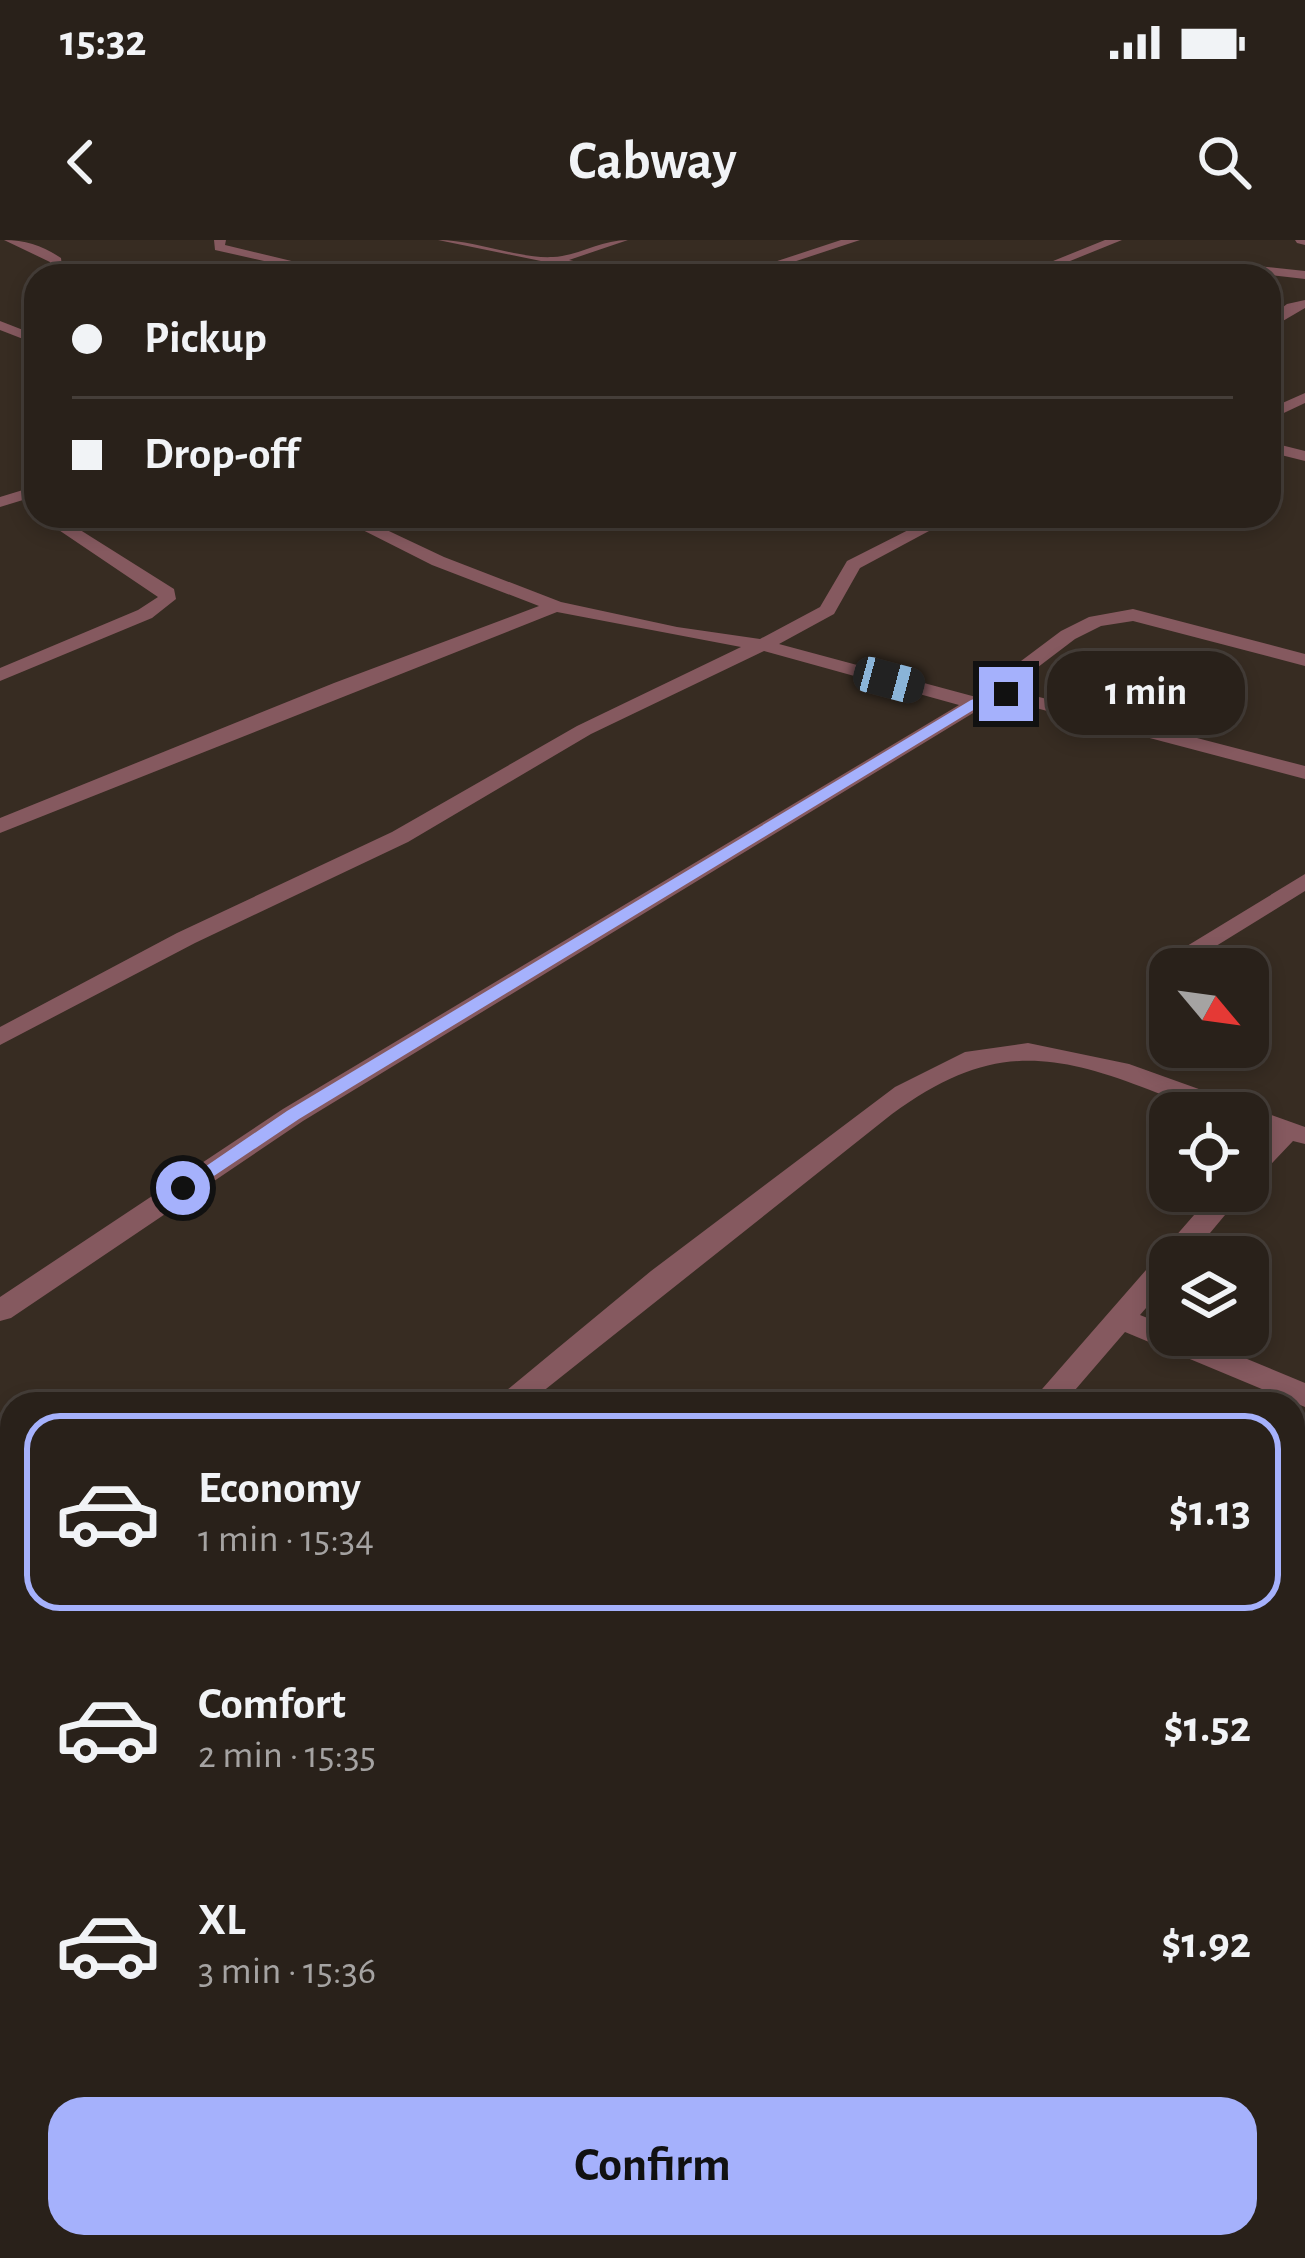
<!DOCTYPE html>
<html lang="en">
<head>
<meta charset="utf-8">
<style>
	:root { --surface:#29211a; --page:#312923; --text:#f1f3f6; --muted:#a5a3a2; --line:#453e39; --accent:#a5b1fc }
	body { margin:0; font-family:"Alegreya Sans",sans-serif; background:var(--page); color:var(--text); height:100vh; display:flex; flex-direction:column; font-size:45px; white-space:nowrap }
	* { box-sizing:border-box; margin:0 }
	p { font-size:39px; color:var(--muted) }
	.icon { flex:none; width:66px; height:66px; fill:none; stroke:currentColor; stroke-width:2; stroke-linecap:round; stroke-linejoin:round }
	.map { position:relative; flex:1; overflow:hidden }
	.panel { position:absolute; left:0px; top:1152px; width:1305px; height:867px; display:flex; flex-direction:column; background:var(--surface); border-radius:36px 36px 0 0; box-shadow:0 6px 18px #0003,0 0 0 3px var(--line) }
	.panel>* { flex:none }
	.top-card { position:absolute; left:24px; top:24px; width:1257px; height:264px; border-radius:36px; box-shadow:0 6px 18px #0003,0 0 0 3px var(--line); display:grid; align-content:center; height:264px; padding:0 48px; background:var(--surface) }
	.needle { width:78px; rotate:119deg }
	.tools { position:absolute; left:1149px; top:708px; display:grid; gap:24px }
	.tools a { display:grid; place-items:center; width:120px; height:120px; border-radius:24px; background:var(--surface); box-shadow:0 6px 18px #0003,0 0 0 3px var(--line); font-size:60px }
	.end { position:absolute; width:54px; height:54px; margin:-27px; border:15px solid #a5b1fc; background:#111; box-shadow:0 0 0 6px #111 }
	.from { border-radius:50% }
	.bubble { position:absolute; height:84px; border-radius:36px; background:var(--surface); box-shadow:0 6px 18px #0003,0 0 0 3px var(--line); font-size:39px; font-weight:600; line-height:84px; text-align:center }
	.car { position:absolute; width:36px; height:72px; margin:-36px -18px; border-radius:15px; box-shadow:0 0 9px 3px #0007; background:linear-gradient(#222 24%,#8ab4d8 0 40%,#222 0 76%,#8ab4d8 0 86%,#222 0) }
	.top-card b { display:flex; align-items:center; gap:42px; height:114px; font-size:45px }
	.top-card b+b { border-top:3px solid var(--line) }
	.top-card i { width:30px; height:30px; background:var(--text) }
	ul { padding:21px 0 0; list-style:none }
	li { display:flex; align-items:center; gap:36px; height:198px; margin:0 24px 18px; padding:0 24px; border:6px solid transparent; border-radius:36px }
	li div { flex:1 }
	li b { display:block; font-size:45px }
	li em { font-style:normal; font-weight:600 }
	li.current { border-color:var(--accent) }
	li>.icon { width:108px; height:108px; stroke-width:1.5 }
	.cta { display:flex; gap:24px; margin-top:auto; padding:24px 48px }
	.cta a { flex:1; height:138px; border-radius:36px; background:var(--accent); color:#111; font-size:48px; font-weight:600; line-height:138px; text-align:center }
	.status { display:flex; justify-content:space-between; align-items:center; height:84px; padding:0 60px; background:var(--surface); direction:ltr }
	.status svg { height:33px; fill:currentColor }
	header { display:flex; justify-content:space-between; align-items:center; height:156px; padding:0 48px; background:var(--surface); font-size:54px; font-weight:600 }
	.map>svg:first-child { display:block }
</style>
</head>
<body>
<div class="status"><b>15:32</b><svg viewBox="0 0 49 12"><path d="M0 12V9h3v3zM5 12V6h3v6zM10 12V3h3v9zM15 12V0h3v12zM26 1h20v11H26zM47 4h2v5h-2z"/></svg></div>
<header><svg class="icon" aria-label="back" viewBox="0 0 24 24"><path d="M15 5l-7 7 7 7"/></svg>Cabway<svg class="icon" aria-label="search" viewBox="0 0 24 24"><circle cx="10" cy="10" r="6"/><path d="M15 15l6 6"/></svg></header>
<div class="map">
<svg width="1305" height="2018" viewBox="0 0 1305 2018">
	<rect width="100%" height="100%" fill="#372c22"/>
	<g fill="none" stroke-linecap="round" stroke-linejoin="round">
		<!-- minor -->
		<path fill="#85595f" fill-rule="evenodd" d="M4 0C26 0 43 6 61 18L62 27 80 36 51 32 50 22Z
			M214 0H226L225 5 354 36H331L215 10Z
			M438 0C476 0 518 19 553 17 578 16 601 0 628 0L569 20 640 36H614Z
			M841 0H860L751 36H732Z
			M1105 0H1122L1033 36H1016Z
			M1295 0H1305V5L1297 3Z
			M1228 23 1305 31V39L1224 30Z
			M1305 60V68L1269 89V78L1287 64Z
			M0 81 36 95V104L0 90Z
			M1305 153V163L1269 180V169Z
			M1269 202 1305 211V221L1269 212Z
			M36 246V256L0 267V257Z
			M38 276H58L174 349 176 359 152 378 0 441V428L138 370 158 357Z
			M335 276H357L444 317 561 362 677 387 760 399 820 367 847 321 936 276H957L860 328 834 374 779 404 976 457 997 450 1005 433 1061 391 1089 377 1133 369 1305 414V426L1133 381 1101 386 1075 399 1021 440 1016 451 1305 526V539L1006 460 983 467 303 881 11 1078 0 1081V1057L283 869 959 465 764 411 591 494 408 602 195 703 0 805V787L177 693 392 592 577 486 741 407 557 372 0 593V578L334 443 539 366 432 325Z
			M714 276H736L752 285 743 290Z
			M1305 634V651L1208 711H1190L1187 706Z
			M1028 803 1129 824 1305 887V904L1293 901 1258 938 1248 941V915L1269 893 1248 886V873C1205 873 1182 862 1142 847 1040 808 982 809 892 874L527 1164H490L651 1031 895 847 965 812Z
			M1215 951H1245L1190 1017H1170V1040L1140 1075 1170 1087V1095H1189L1305 1143V1167L1125 1092 1063 1164H1029Z
			M0 1369 12 1373V1406L0 1402Z
			M12 1999V2007H62L57 2018H3Z
			M1181 2007H1243L1248 2018H1186Z"/>
	</g>
	<!-- route -->
	<path fill="#a5b1fc" d="M1006 450 1010 457 980 466 299 879 190 952 174 948 287 871 971 460Z"/>
</svg>
<div class="tools">
<a><svg class="needle" viewBox="-14 -14 28 28"><path d="M0-13l5 13h-10z" fill="#e53935"/><path d="M0 13l5-13h-10z" fill="#a5a3a2"/></svg></a>
<a><svg class="icon" aria-label="locate" viewBox="0 0 24 24"><circle cx="12" cy="12" r="6"/><path d="M12 2v4M12 18v4M2 12h4M18 12h4"/></svg></a>
<a><svg class="icon" aria-label="layers" viewBox="0 0 24 24"><path d="M12 4l9 5-9 5-9-5zM3 14l9 5 9-5"/></svg></a>
</div>
<i class="end from" style="left:183px;top:948px"></i>
<i class="end" style="left:1006px;top:454px"></i>
<div class="bubble" style="left:1047px;top:411px;width:198px">1 min</div>
<i class="car" style="left:889px;top:440px;rotate:105deg"></i>
<div class="top-card">
<b><i class="from"></i>Pickup</b>
<b><i></i>Drop-off</b>
</div>
<section class="panel">
<ul>
<li class="current"><svg class="icon" aria-label="car" viewBox="0 0 24 24"><path d="M5 17H2v-5l4-1 3-4h7l3 4 3 1v5h-3M9 17h6M6 11h13"/><circle cx="7" cy="17" r="2"/><circle cx="17" cy="17" r="2"/></svg><div><b>Economy</b><p>1 min · 15:34</p></div><em>$1.13</em></li>
<li><svg class="icon" aria-label="car" viewBox="0 0 24 24"><path d="M5 17H2v-5l4-1 3-4h7l3 4 3 1v5h-3M9 17h6M6 11h13"/><circle cx="7" cy="17" r="2"/><circle cx="17" cy="17" r="2"/></svg><div><b>Comfort</b><p>2 min · 15:35</p></div><em>$1.52</em></li>
<li><svg class="icon" aria-label="car" viewBox="0 0 24 24"><path d="M5 17H2v-5l4-1 3-4h7l3 4 3 1v5h-3M9 17h6M6 11h13"/><circle cx="7" cy="17" r="2"/><circle cx="17" cy="17" r="2"/></svg><div><b>XL</b><p>3 min · 15:36</p></div><em>$1.92</em></li>
</ul>
<div class="cta"><a>Confirm</a></div>
</section>
</div>
</body>
</html>
